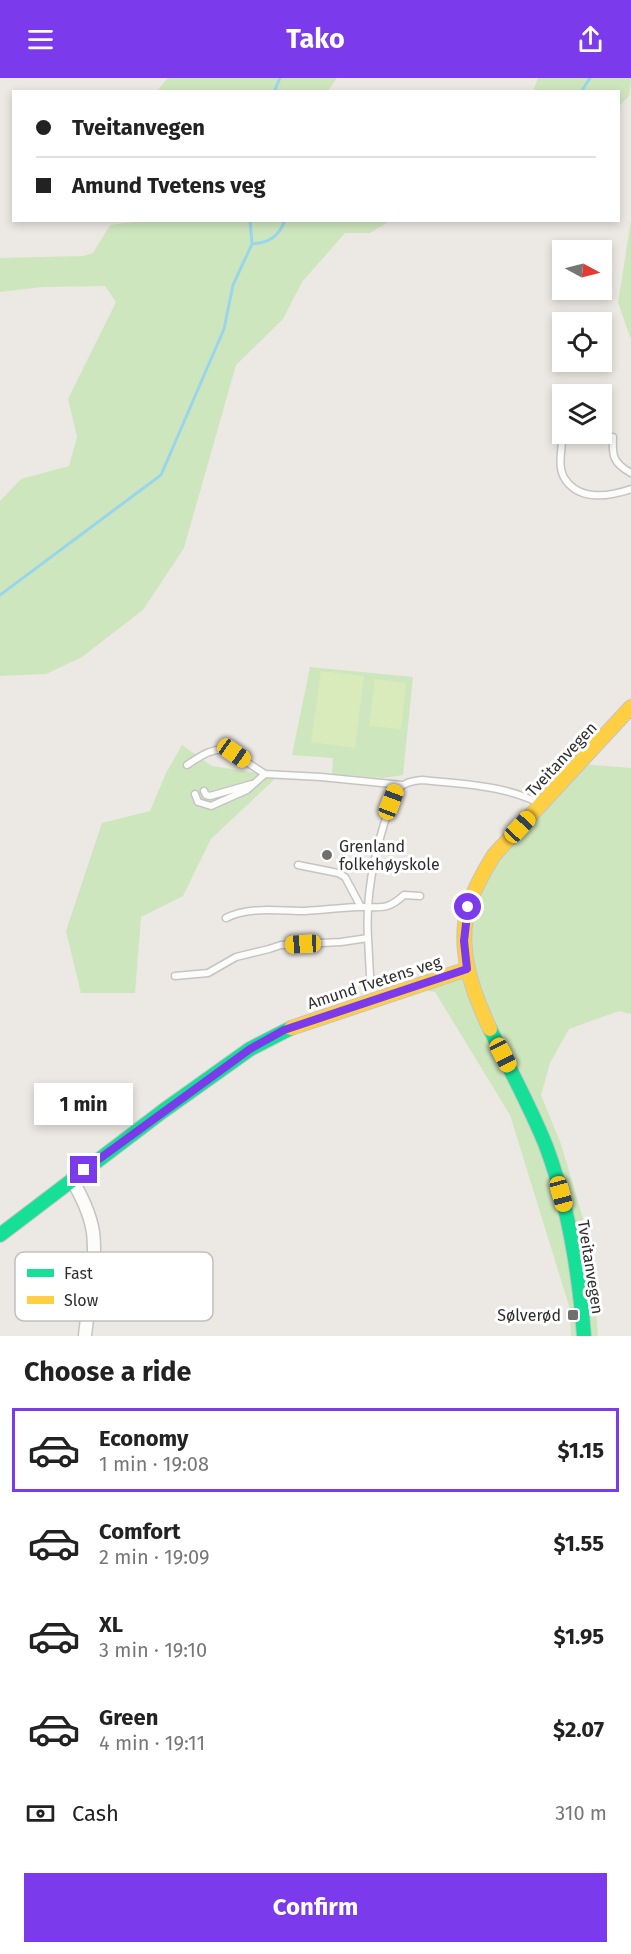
<!DOCTYPE html>
<html lang="en">
<head>
<meta charset="utf-8">
<style>
	:root { --surface:#fff; --page:#f2f2f2; --text:#222; --muted:#767676; --line:#e0e0e0; --accent:#7c3aed }
	body { margin:0; font-family:"Fira Sans",sans-serif; background:var(--page); color:var(--text); height:100vh; display:flex; flex-direction:column; font-size:22px; white-space:nowrap }
	* { box-sizing:border-box; margin:0 }
	p { font-size:20px; color:var(--muted) }
	.icon { flex:none; width:33px; height:33px; fill:none; stroke:currentColor; stroke-width:2; stroke-linecap:round; stroke-linejoin:round }
	.map { position:relative; height:1258px; overflow:hidden }
	.drawer { display:flex; flex-direction:column; background:var(--surface); flex:1 }
	.drawer>* { flex:none }
	.hud { position:absolute; left:12px; top:12px; width:608px; height:132px; border-radius:0px; box-shadow:0 3px 9px #0003; display:grid; align-content:center; height:132px; padding:0 24px; background:var(--surface) }
	.needle { width:39px; rotate:97deg }
	.fabs { position:absolute; left:552px; top:162px; display:grid; gap:12px }
	.fabs a { display:grid; place-items:center; width:60px; height:60px; border-radius:0px; background:var(--surface); box-shadow:0 3px 9px #0003; font-size:30px }
	.end { position:absolute; width:27px; height:27px; margin:-14px; border:8px solid #7c3aed; background:#fff; box-shadow:0 0 0 3px #fff }
	.from { border-radius:50% }
	.bubble { position:absolute; height:42px; border-radius:0px; background:var(--surface); box-shadow:0 3px 9px #0003; font-size:20px; font-weight:700; line-height:42px; text-align:center }
	.car { position:absolute; width:18px; height:36px; margin:-18px -9px; border-radius:8px; box-shadow:0 0 4px 2px #0007; background:linear-gradient(#f5c518 24%,#345 0 40%,#f5c518 0 76%,#345 0 86%,#f5c518 0) }
	.hud b { display:flex; align-items:center; gap:21px; height:57px; font-size:22px }
	.hud b+b { border-top:2px solid var(--line) }
	.hud i { width:15px; height:15px; background:var(--text) }
	ul { padding:0; list-style:none }
	li { display:flex; align-items:center; gap:18px; height:84px; margin:0 12px 9px; padding:0 12px; border:3px solid transparent; border-radius:0px }
	li div { flex:1 }
	li b { display:block; font-size:22px }
	li em { font-style:normal; font-weight:700 }
	li.active { border-color:var(--accent) }
	li>.icon { width:54px; height:54px; stroke-width:1.5 }
	h2 { padding:0 24px; font-size:27px; line-height:72px }
	.pay { display:flex; align-items:center; gap:15px; height:66px; padding:0 24px; font-size:22px }
	.pay p { margin-inline-start:auto }
	.button { display:flex; gap:12px; margin-top:auto; padding:12px 24px }
	.button a { flex:1; height:69px; border-radius:0px; background:var(--accent); color:#fff; font-size:24px; font-weight:700; line-height:69px; text-align:center }
	header { display:flex; justify-content:space-between; align-items:center; height:78px; padding:0 24px; background:var(--accent); color:#fff; font-size:27px; font-weight:700 }
	.map>svg:first-child { display:block }
</style>
</head>
<body>
<header><svg class="icon" aria-label="menu" viewBox="0 0 24 24"><path d="M4 6h16M4 12h16M4 18h16"/></svg>Tako<svg class="icon" aria-label="share" viewBox="0 0 24 24"><path d="M12 15V3M7 8l5-5 5 5M5 13v7h14v-7"/></svg></header>
<div class="map">
<svg width="631" height="1258" viewBox="0 0 631 1258">
	<rect width="100%" height="100%" fill="#ece8e4"/>
	<!-- green -->
	<path fill="#cee6be" d="M168 0H337L328 13H157Z
		M538 0H631V2L629 18 618 29V14L533 13Z
		M631 142V261L618 225Z
		M142 143H402L388 144 370 155H345L302 204 283 241 236 287 184 470 143 532 82 579 46 596 0 598V423L21 401 69 388 77 359 68 321 116 224 105 208 43 209 0 214V180L83 178 93 175 110 147Z
		M310 589 413 599 403 697 383 700 332 696 333 680 292 677Z
		M182 667 212 688 278 698 211 761 183 818 141 839 135 915H81L66 853 102 745 150 733 166 695Z
		M582 686 631 690V936L619 933 569 951 550 985 541 1017 561 1066 591 1168 598 1258H571L570 1231 510 1037 435 914 413 910 469 894 467 846 489 787Z"/>
	<!-- pitch -->
	<path fill="#d9eabb" d="M321 593 364 598 355 670 311 664Z
		M375 601 406 605 401 651 369 648Z"/>
	<g fill="none" stroke-linecap="round" stroke-linejoin="round">
		<!-- stream -->
		<path stroke="#99d6ec" stroke-width="3" d="M274 14 280 0
			M581 14 590 0
			M252 166C268 165 279 159 285 142
			M0 517 161 397 224 251 233 207 252 166 250 142"/>
		<!-- lane casing -->
		<g stroke="#c5c4c5" stroke-width="9">
			<path id="lane" d="M613 359C612 378 613 385 631 395
				M562 364C561 376 558 391 565 401 580 424 611 418 631 411
				M187 687C199 679 212 669 228 672L265 696 321 699 402 707
				M204 713 206 717 210 718 252 706
				M195 716 198 724 211 728 247 712 265 696
				M298 787 338 795 345 799 361 829
				M226 840C248 828 280 833 305 833 322 832 339 830 357 829 379 828 386 834 404 817L420 818
				M368 860 370 898
				M175 898 208 895 236 879 269 871 281 867 341 864 368 860C365 811 378 758 396 712 404 705 411 703 422 702 461 706 505 707 541 726"/>
		</g>
		<!-- street casing -->
		<g stroke="#c5c4c5" stroke-width="15">
			<path id="street" d="M72 1101C81 1118 90 1135 93 1154 97 1184 88 1227 85 1258"/>
		</g>
		<!-- fast casing -->
		<g stroke="#c5c4c5" stroke-width="16">
			<path id="fast" d="M490 951C509 990 530 1028 546 1068 569 1129 579 1194 584 1258
				M0 1157 163 1033 250 971 291 950"/>
		</g>
		<!-- slow casing -->
		<g stroke="#c5c4c5" stroke-width="16">
			<path id="slow" d="M291 950 467 891
				M490 951C472 913 456 869 469 827 475 809 484 793 494 777L631 629"/>
		</g>
		<!-- lane -->
		<use href="#lane" stroke="#fcfcfb" stroke-width="6"/>
		<!-- street -->
		<use href="#street" stroke="#fcfcfb" stroke-width="12"/>
		<!-- fast -->
		<use href="#fast" stroke="#16e098" stroke-width="14"/>
		<!-- slow -->
		<use href="#slow" stroke="#ffcf43" stroke-width="14"/>
	</g>
	<g fill="none" stroke-linecap="round" stroke-linejoin="round">
		<!-- route -->
		<path stroke="#7c3aed" stroke-width="8" d="M84 1092 250 971 284 952 467 891 464 863 468 829"/>
	</g>
	<!-- markers -->
	<g fill="#706f6e" stroke="#fff" stroke-width="2">
		<circle cx="327" cy="777" r="6"/>
		<rect x="567" y="1231" width="12" height="12" rx="3"/>
	</g>
	<g text-anchor="middle" stroke-width="6" stroke-linejoin="round" paint-order="stroke">
		<!-- street labels -->
		<g font-size="16" fill="#2e2e2e" stroke="#fff">
			<text transform="translate(561 681) rotate(-47)" y="6">Tveitanvegen</text>
			<text transform="translate(374 904) rotate(-18)" y="6">Amund Tvetens veg</text>
			<text transform="translate(591 1189) rotate(81)" y="6">Tveitanvegen</text>
		</g>
		<!-- poi labels -->
		<g font-size="16" fill="#2e2e2e" stroke="#fff" text-anchor="start">
			<text x="339" y="774">Grenland<tspan x="339" dy="18">folkehøyskole</tspan></text>
			<text x="561" y="1243" text-anchor="end">Sølverød</text>
		</g>
	</g>
	<!-- legend -->
	<rect x="15" y="1174" width="198" height="69" rx="9" fill="#fff" stroke="#c0c0c0" stroke-width="1.5"/>
	<rect x="27" y="1191" width="27" height="8" fill="#16e098"/>
	<rect x="27" y="1218" width="27" height="8" fill="#ffcf43"/>
	<g font-size="16" fill="#2e2e2e">
		<text x="64" y="1201">Fast</text>
		<text x="64" y="1228">Slow</text>
	</g>
</svg>
<div class="fabs">
<a><svg class="needle" viewBox="-14 -14 28 28"><path d="M0-13l5 13h-10z" fill="#e53935"/><path d="M0 13l5-13h-10z" fill="#767676"/></svg></a>
<a><svg class="icon" aria-label="locate" viewBox="0 0 24 24"><circle cx="12" cy="12" r="6"/><path d="M12 2v4M12 18v4M2 12h4M18 12h4"/></svg></a>
<a><svg class="icon" aria-label="layers" viewBox="0 0 24 24"><path d="M12 4l9 5-9 5-9-5zM3 14l9 5 9-5"/></svg></a>
</div>
<i class="end from" style="left:468px;top:829px"></i>
<i class="end" style="left:84px;top:1092px"></i>
<div class="bubble" style="left:34px;top:1005px;width:99px">1 min</div>
<i class="car" style="left:234px;top:675px;rotate:125deg"></i>
<i class="car" style="left:391px;top:724px;rotate:21deg"></i>
<i class="car" style="left:520px;top:749px;rotate:43deg"></i>
<i class="car" style="left:303px;top:866px;rotate:267deg"></i>
<i class="car" style="left:503px;top:977px;rotate:153deg"></i>
<i class="car" style="left:561px;top:1116px;rotate:165deg"></i>
<div class="hud">
<b><i class="from"></i>Tveitanvegen</b>
<b><i></i>Amund Tvetens veg</b>
</div>
</div>
<section class="drawer">
<h2>Choose a ride</h2>
<ul>
<li class="active"><svg class="icon" aria-label="car" viewBox="0 0 24 24"><path d="M5 17H2v-5l4-1 3-4h7l3 4 3 1v5h-3M9 17h6M6 11h13"/><circle cx="7" cy="17" r="2"/><circle cx="17" cy="17" r="2"/></svg><div><b>Economy</b><p>1 min · 19:08</p></div><em>$1.15</em></li>
<li><svg class="icon" aria-label="car" viewBox="0 0 24 24"><path d="M5 17H2v-5l4-1 3-4h7l3 4 3 1v5h-3M9 17h6M6 11h13"/><circle cx="7" cy="17" r="2"/><circle cx="17" cy="17" r="2"/></svg><div><b>Comfort</b><p>2 min · 19:09</p></div><em>$1.55</em></li>
<li><svg class="icon" aria-label="car" viewBox="0 0 24 24"><path d="M5 17H2v-5l4-1 3-4h7l3 4 3 1v5h-3M9 17h6M6 11h13"/><circle cx="7" cy="17" r="2"/><circle cx="17" cy="17" r="2"/></svg><div><b>XL</b><p>3 min · 19:10</p></div><em>$1.95</em></li>
<li><svg class="icon" aria-label="car" viewBox="0 0 24 24"><path d="M5 17H2v-5l4-1 3-4h7l3 4 3 1v5h-3M9 17h6M6 11h13"/><circle cx="7" cy="17" r="2"/><circle cx="17" cy="17" r="2"/></svg><div><b>Green</b><p>4 min · 19:11</p></div><em>$2.07</em></li>
</ul>
<div class="pay"><svg class="icon" aria-label="cash" viewBox="0 0 24 24"><path d="M3 7h18v10H3z"/><circle cx="12" cy="12" r="2"/></svg>Cash<p>310 m</p></div>
<div class="button"><a>Confirm</a></div>
</section>
</body>
</html>
